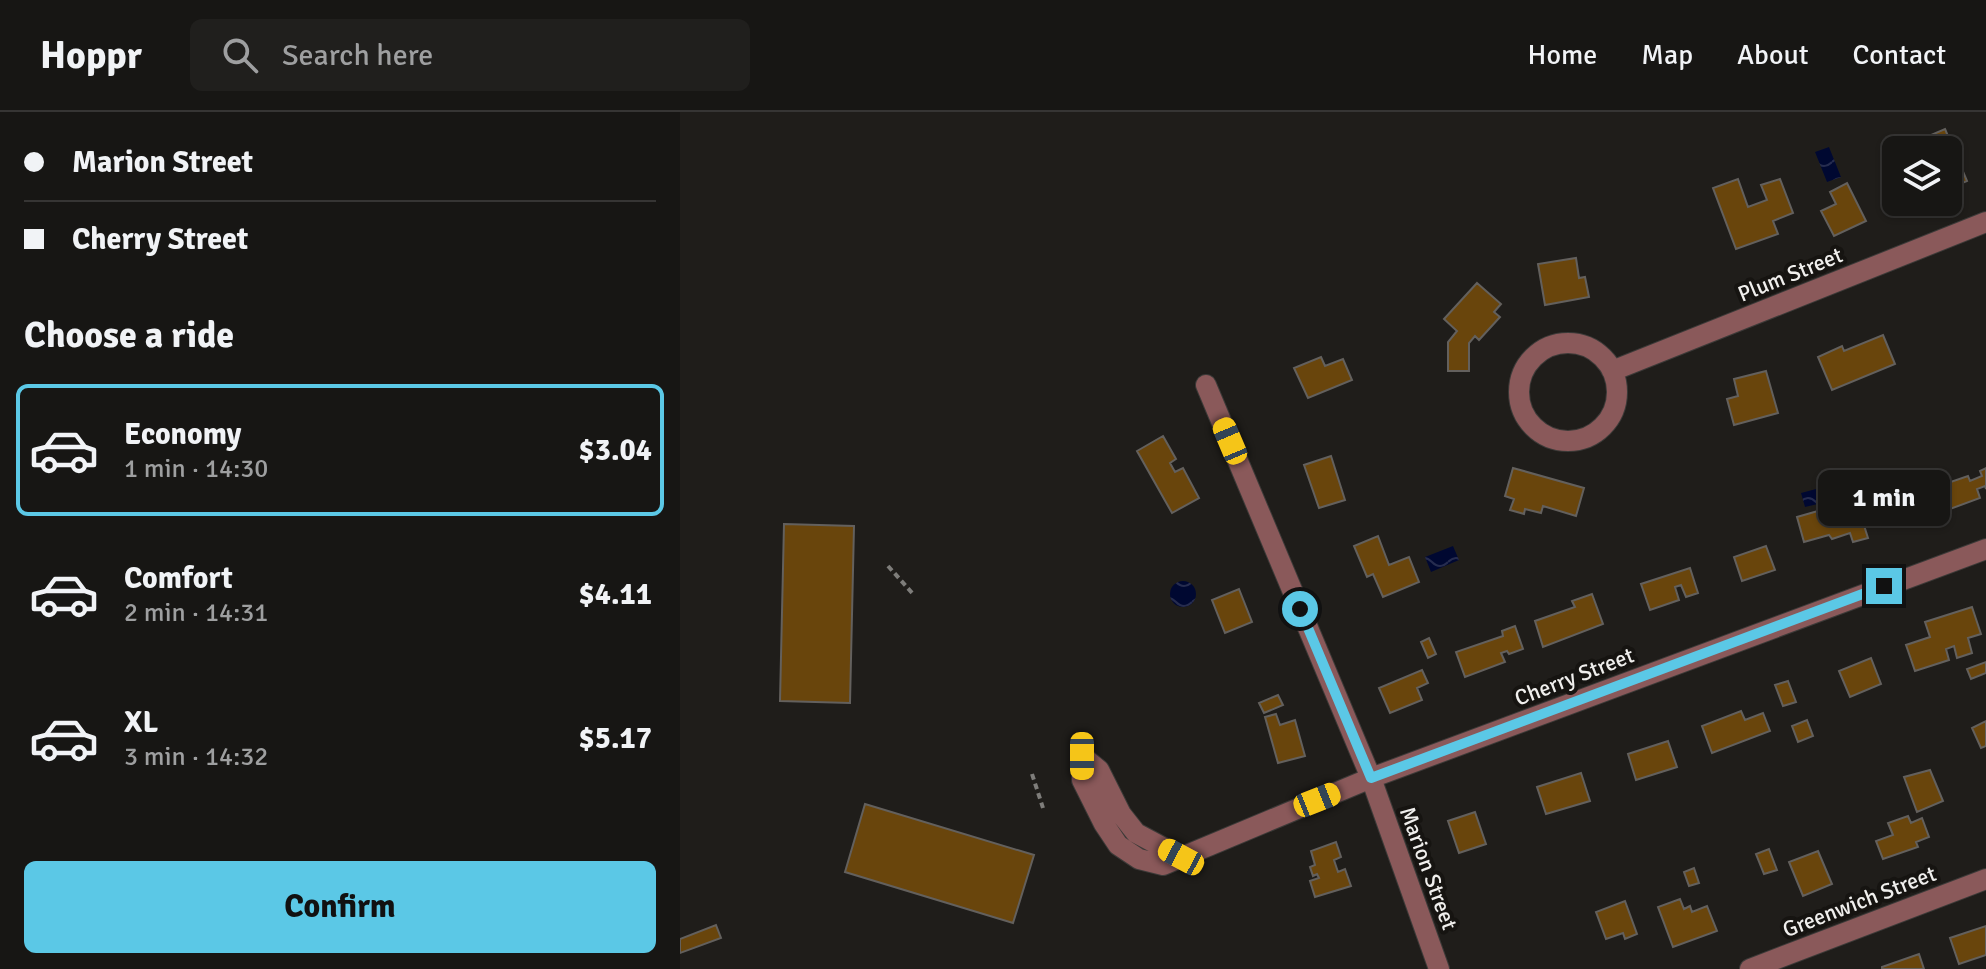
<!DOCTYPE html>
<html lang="en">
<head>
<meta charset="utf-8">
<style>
	:root { --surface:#171614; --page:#201f1d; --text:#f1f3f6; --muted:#9e9fa0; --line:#363534; --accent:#5bc8e6 }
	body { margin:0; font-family:Signika,sans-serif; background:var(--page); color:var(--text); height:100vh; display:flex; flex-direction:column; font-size:30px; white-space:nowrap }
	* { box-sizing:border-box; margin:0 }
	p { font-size:26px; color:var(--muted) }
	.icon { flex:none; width:44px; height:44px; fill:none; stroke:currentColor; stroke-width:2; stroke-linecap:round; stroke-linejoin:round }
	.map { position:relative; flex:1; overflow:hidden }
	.side { display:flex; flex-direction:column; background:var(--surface); width:680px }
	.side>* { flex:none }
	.top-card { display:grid; align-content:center; height:176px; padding:0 24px; background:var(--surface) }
	.buttons { position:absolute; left:1202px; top:24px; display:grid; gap:16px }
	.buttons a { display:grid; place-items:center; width:80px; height:80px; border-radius:12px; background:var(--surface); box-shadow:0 2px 6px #0004,0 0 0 2px var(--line); font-size:40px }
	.end { position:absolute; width:36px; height:36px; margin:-18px; border:10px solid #5bc8e6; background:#111; box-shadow:0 0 0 4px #111 }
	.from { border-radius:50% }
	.bubble { position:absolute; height:56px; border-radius:12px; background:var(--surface); box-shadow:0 2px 6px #0004,0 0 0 2px var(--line); font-size:26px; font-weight:700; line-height:56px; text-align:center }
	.car { position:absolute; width:24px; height:48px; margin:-24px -12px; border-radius:10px; box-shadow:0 0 6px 2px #0007; background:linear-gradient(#f5c518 24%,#345 0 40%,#f5c518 0 76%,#345 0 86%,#f5c518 0) }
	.top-card b { display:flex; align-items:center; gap:28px; height:76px; font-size:30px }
	.top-card b+b { border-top:2px solid var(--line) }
	.top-card i { width:20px; height:20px; background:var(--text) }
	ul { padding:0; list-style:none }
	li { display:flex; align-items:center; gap:24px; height:132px; margin:0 16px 12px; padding:0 8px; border:4px solid transparent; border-radius:12px }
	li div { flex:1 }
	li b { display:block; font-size:30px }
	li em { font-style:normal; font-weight:700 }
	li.on { border-color:var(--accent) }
	li>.icon { width:72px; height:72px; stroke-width:1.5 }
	h2 { padding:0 24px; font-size:36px; line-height:96px }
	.cta { display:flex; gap:16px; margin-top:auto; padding:16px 24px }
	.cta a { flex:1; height:92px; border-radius:12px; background:var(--accent); color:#111; font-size:32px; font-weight:700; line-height:92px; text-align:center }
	header { display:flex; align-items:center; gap:48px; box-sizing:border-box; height:112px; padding:0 40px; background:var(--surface); border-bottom:2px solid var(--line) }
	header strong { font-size:38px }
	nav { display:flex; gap:44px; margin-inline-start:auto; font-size:28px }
	.search { width:560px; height:72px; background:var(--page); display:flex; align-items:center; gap:20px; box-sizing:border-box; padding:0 28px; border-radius:12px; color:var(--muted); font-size:30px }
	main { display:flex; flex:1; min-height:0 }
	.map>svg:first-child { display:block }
</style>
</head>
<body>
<header>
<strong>Hoppr</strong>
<div class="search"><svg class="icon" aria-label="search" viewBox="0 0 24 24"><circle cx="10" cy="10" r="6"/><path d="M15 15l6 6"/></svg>Search here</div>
<nav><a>Home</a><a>Map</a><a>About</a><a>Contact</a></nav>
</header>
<main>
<section class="side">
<div class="top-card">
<b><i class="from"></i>Marion Street</b>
<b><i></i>Cherry Street</b>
</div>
<h2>Choose a ride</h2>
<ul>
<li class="on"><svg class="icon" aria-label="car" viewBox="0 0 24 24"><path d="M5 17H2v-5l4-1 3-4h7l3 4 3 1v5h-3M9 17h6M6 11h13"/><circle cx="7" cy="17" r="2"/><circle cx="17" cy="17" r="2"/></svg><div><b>Economy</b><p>1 min · 14:30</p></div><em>$3.04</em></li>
<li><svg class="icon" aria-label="car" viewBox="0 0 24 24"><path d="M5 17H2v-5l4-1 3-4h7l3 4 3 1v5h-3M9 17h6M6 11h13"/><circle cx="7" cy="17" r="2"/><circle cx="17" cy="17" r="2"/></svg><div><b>Comfort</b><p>2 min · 14:31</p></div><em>$4.11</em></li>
<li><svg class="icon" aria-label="car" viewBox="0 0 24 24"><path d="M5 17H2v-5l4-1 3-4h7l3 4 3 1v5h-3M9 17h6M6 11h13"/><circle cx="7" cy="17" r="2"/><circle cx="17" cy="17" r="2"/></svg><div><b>XL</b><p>3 min · 14:32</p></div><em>$5.17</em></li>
</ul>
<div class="cta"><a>Confirm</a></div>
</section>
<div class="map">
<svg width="1306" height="857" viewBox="0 0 1306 857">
	<defs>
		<pattern id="water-waves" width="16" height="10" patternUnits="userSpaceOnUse" patternTransform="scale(2)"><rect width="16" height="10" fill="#000831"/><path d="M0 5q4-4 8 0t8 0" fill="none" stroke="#262c4f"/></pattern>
	</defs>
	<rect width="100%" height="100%" fill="#1f1d1a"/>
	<!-- water -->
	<path fill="url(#water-waves)" d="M1149 35 1161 65 1147 70 1135 40Z
		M1151 373 1155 388 1125 395 1121 381Z
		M773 434 779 448 751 460 745 445Z
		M490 482a13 13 0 1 1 26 0a13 13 0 1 1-26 0Z"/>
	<!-- building -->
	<path fill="#69450c" stroke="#63605d" stroke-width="2" d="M1265 17 1287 69 1268 77V38H1241L1237 29Z
		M1058 67 1068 95 1087 88 1081 73 1100 67 1113 101 1093 109 1098 122 1056 137 1033 76Z
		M1167 71 1186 109 1154 124 1141 99 1156 92 1150 80Z
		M1216 74V90H1236L1216 98 1207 78Z
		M896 146 899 166 905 165 909 185 865 193 858 152Z
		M797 171 821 192 814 200 820 205 799 228 795 224 789 231V259H768V230L777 219 764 207Z
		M1203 223 1215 252 1152 278 1138 245 1162 234 1164 239Z
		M641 245 645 254 663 247 672 268 628 286 614 256Z
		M1086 259 1098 301 1054 313 1047 287 1058 284 1054 267Z
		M483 324 496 347 490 351 495 360 503 356 519 386 492 401 457 339Z
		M651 344 665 388 639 396 624 353Z
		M833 356 904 376 896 404 863 394 861 401 845 397 844 402 830 398 834 387 825 384Z
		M1306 356V377L1305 374 1297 377 1300 386 1259 401 1250 377 1288 364 1290 369 1302 364 1300 359Z
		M1176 388 1188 426 1173 430 1170 421 1152 427 1149 423 1124 430 1117 405Z
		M104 412 174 414 170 591 100 589Z
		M698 424 709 453 729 445 739 470 703 485 693 462 687 465 674 434Z
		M1086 434 1095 458 1062 469 1054 445Z
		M1010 456 1018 481 1006 485 1001 473 995 475 999 488 970 498 961 472Z
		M559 477 572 510 545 521 532 488Z
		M912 482 923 512 863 535 855 509 895 495 892 489Z
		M1292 495 1301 522 1288 526 1292 541 1277 546 1274 534 1266 537 1269 548 1235 559 1226 533 1250 525 1245 510Z
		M835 514 843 537 829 542 827 539 821 541 825 550 785 565 776 540 823 524 822 519Z
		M749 526 756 542 748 546 741 530Z
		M1191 546 1201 572 1170 585 1159 559Z
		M1306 550V561L1291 567 1287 557Z
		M742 558 748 571 737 576 742 588 710 601 699 576Z
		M1108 569 1116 590 1103 594 1095 573Z
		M598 583 603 593 584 601 579 591Z
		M1061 599 1065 608 1083 601 1090 619 1032 641 1022 614Z
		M596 602 600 613 615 608 625 644 598 651 585 605Z
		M1127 608 1133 624 1118 630 1112 614Z
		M1306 609V634L1301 636 1292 616Z
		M988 629 997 655 956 668 948 642Z
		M1250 658 1263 689 1237 700 1224 665Z
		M901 661 910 689 866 702 857 675Z
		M185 692 354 743 333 811 165 760Z
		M795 700 806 732 779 741 768 709Z
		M1228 704 1231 711 1242 706 1249 725 1236 730 1238 735 1203 747 1196 729 1213 723 1208 711Z
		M656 730 661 745 654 748 658 760 665 757 671 774 635 785 630 769 639 766 637 762 633 764 630 755 635 753 631 739Z
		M1089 737 1097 758 1084 762 1076 742Z
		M1138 739 1152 772 1123 784 1109 750Z
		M1014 756 1019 771 1009 774 1004 760Z
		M1000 787 1004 797 1010 794 1012 800 1027 794 1037 819 993 835 978 795Z
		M945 789 957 822 945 827 943 821 926 827 916 800Z
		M36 813 41 826 0 841V827Z
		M1306 814V843L1279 852 1270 826Z
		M1239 842 1244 857H1202V855Z"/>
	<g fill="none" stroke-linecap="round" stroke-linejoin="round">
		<!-- minor casing -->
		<g stroke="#3c3a38" stroke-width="22">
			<path id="minor" d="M839 280a49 49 0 1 1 98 0a49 49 0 1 1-98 0Z
				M932 259 1306 110
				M526 273 691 666 759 857
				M402 644V668L424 712 438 733 459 747 483 753 691 666 1306 437
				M402 644 419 658 441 702 456 721 501 745
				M1070 857 1306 767"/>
		</g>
		<!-- path -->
		<path stroke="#7e7d7a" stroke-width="4" stroke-dasharray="6 4" stroke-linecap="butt" d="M208 454 234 483
			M352 662 363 696"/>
		<!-- minor -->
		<use href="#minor" stroke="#8a595a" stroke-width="20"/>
	</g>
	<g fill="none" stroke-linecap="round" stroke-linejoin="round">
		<!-- route -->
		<path stroke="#5bc8e6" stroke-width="10" d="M620 497 691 666 1204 474"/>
	</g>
	<g text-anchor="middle" stroke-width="8" stroke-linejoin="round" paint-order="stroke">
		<!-- street labels -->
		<g font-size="22" fill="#f0efed" stroke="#161411">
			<text transform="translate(1110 162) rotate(-22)" y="8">Plum Street</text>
			<text transform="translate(894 564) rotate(-21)" y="8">Cherry Street</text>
			<text transform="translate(749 756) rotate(70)" y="8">Marion Street</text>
			<text transform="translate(1179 789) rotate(-21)" y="8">Greenwich Street</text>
		</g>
	</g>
</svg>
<div class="buttons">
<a><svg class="icon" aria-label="layers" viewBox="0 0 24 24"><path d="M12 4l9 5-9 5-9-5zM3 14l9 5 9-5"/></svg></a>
</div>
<i class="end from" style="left:620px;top:497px"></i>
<i class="end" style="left:1204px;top:474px"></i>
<div class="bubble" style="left:1138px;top:358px;width:132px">1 min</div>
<i class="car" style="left:550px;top:329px;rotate:337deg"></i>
<i class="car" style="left:402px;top:644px;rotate:180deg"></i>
<i class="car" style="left:637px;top:688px;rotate:68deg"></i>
<i class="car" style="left:501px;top:745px;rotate:298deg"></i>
</div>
</main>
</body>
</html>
